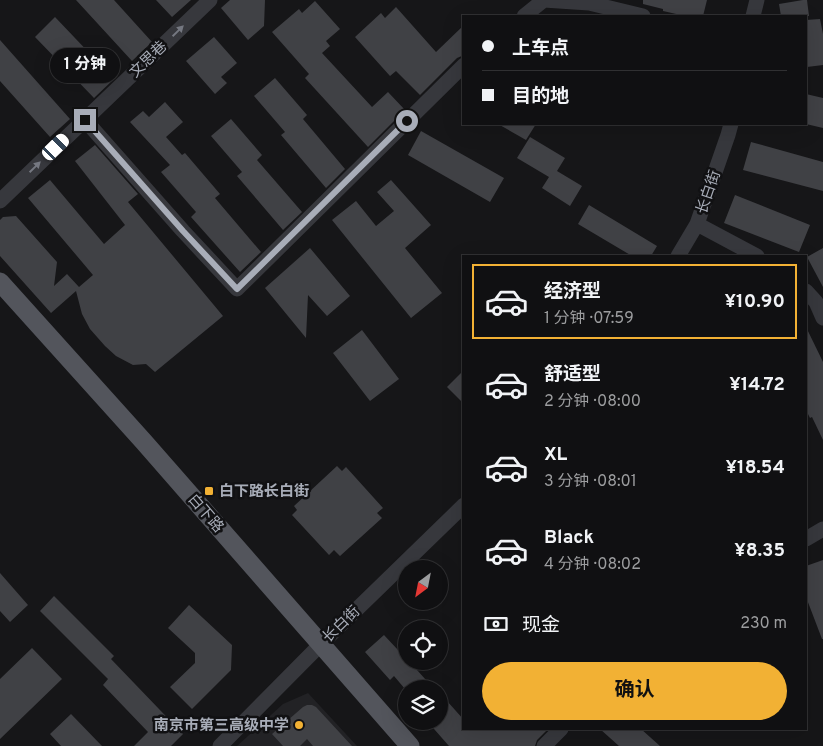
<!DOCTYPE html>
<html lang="zh">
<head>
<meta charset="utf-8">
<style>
	:root { --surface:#101012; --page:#19191b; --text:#f1f3f6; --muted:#9c9d9f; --line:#303032; --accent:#f2b134 }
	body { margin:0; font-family:Overpass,"Noto Sans SC",sans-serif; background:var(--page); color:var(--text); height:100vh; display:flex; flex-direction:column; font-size:19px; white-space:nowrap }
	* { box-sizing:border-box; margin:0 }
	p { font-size:16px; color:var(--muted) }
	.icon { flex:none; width:28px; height:28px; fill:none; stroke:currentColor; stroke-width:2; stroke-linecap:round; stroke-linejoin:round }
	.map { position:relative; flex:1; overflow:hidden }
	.details { position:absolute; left:462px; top:255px; width:345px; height:475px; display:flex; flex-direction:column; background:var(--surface); border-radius:0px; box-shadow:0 5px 20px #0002,0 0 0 1px var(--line) }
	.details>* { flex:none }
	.top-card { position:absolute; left:462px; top:15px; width:345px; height:110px; border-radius:0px; box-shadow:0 5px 20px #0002,0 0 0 1px var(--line); display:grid; align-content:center; height:110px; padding:0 20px; background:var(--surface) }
	.needle { width:32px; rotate:212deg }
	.tools { position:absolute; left:398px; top:560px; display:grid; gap:10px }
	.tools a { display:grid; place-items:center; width:50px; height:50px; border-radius:50%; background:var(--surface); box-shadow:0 5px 20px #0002,0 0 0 1px var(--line); font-size:25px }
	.end { position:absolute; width:22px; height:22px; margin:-11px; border:6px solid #a8adb8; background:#111; box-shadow:0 0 0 2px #111 }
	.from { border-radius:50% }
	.bubble { position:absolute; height:35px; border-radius:18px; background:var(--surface); box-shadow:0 5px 20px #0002,0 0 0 1px var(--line); font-size:16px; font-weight:700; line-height:35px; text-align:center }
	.car { position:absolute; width:15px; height:30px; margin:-15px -8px; border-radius:6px; box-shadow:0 0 4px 1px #0007; background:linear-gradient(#fff 24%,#345 0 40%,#fff 0 76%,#345 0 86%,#fff 0) }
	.top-card b { display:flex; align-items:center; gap:18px; height:48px; font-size:19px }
	.top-card b+b { border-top:1px solid var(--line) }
	.top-card i { width:12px; height:12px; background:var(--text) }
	ul { padding:9px 0 0; list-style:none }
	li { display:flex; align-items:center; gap:15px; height:75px; margin:0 10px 8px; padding:0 10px; border:2px solid transparent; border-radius:0px }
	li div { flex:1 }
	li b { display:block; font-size:19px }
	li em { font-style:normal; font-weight:700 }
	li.selected { border-color:var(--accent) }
	li>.icon { width:45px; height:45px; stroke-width:1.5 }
	.pay { display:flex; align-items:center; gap:12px; height:55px; padding:0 20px; font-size:19px }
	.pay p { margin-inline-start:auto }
	.primary-button { display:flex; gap:10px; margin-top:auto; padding:10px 20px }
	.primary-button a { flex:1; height:58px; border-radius:30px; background:var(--accent); color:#111; font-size:20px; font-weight:700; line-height:58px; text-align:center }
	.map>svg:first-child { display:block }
</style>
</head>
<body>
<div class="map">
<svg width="823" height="746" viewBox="0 0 823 746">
	<rect width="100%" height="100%" fill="#161618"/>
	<!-- built -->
	<path fill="#222225" d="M308 693 357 746H237L283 704Z"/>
	<!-- building -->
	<path fill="#404145" d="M76 0H114L152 42 132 61Z
		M156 0H191L172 17Z
		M230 0H265L264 26 248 40 221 8Z
		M643 0H707L703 16H685L663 11V9L643 4Z
		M803 0H807L809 16H781L779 4Z
		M315 1 340 29 326 41 330 46 322 53 372 107 388 92 405 110 368 147 305 78 309 74 272 32 299 9 302 13Z
		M396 7 436 52 464 25V55L457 58 420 95 396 71 390 76 355 37 381 13 385 18Z
		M55 17 114 79 94 98 35 37Z
		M820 19 823 34V65L807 67 806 60V20Z
		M214 37 237 63 221 77 227 83 215 94 186 61Z
		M0 40 70 119 50 137 0 81Z
		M275 78 307 115 303 119 345 169 326 188 281 135 285 132 254 96Z
		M806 94 823 98V128L806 124Z
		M165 102 183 122 166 137 182 155 185 153 220 194 215 198 261 252 240 272 191 217 196 212 161 172 170 165 130 122 143 111 149 117Z
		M231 119 262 155 257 160 302 212 283 230 237 176 242 172 211 136Z
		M498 124H536L526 140Z
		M421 131 504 178 490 202 408 155Z
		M530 137 565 158 557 171 582 186 570 206 542 188 549 177 517 158Z
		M751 142 823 162V191L743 170Z
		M95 145 138 194 128 202 223 316 155 372 146 364 133 365 116 356 105 346 90 329 82 314 76 291 51 313 0 256V220L3 217 16 216 57 262 54 286 67 274 79 287 93 275 28 198 50 180 104 244 125 225 75 161Z
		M391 180 431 225 405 248 442 293 411 318 332 220 356 201 376 226 394 211 377 192Z
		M735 195 810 225 799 252 724 223Z
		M589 205 657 246 651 256H632L578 224Z
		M310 248 350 296 327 316 308 295 306 338 265 288Z
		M823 248V287L807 257Z
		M806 327 823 362V440L812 417 810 418 806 410Z
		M362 330 399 379 370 401 333 353Z
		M464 370V404L447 387Z
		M337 466 342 471 346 467 383 508 377 513 382 518 340 556 334 550 329 555 292 515 297 510 294 506Z
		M823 560V639H822L806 597V566Z
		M0 573 28 605 10 622 0 611Z
		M54 596 114 656 111 659 183 734 171 746H134L148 732 103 685 108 679 40 611Z
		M189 605 232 645 231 670 192 709 170 687 195 663V653L168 628Z
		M384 635 398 650 406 653V661H409L434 689H405L394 676 390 680 365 652Z
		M32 648 62 679 0 739V679Z
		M439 692 464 720V729H548L537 740 535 746H449L427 721H439Z
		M307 705H312L316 707 352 746H313L307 739 300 746H283L272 734 303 707Z
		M71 714 102 746H61L50 734Z
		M600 729H641L660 746H619Z"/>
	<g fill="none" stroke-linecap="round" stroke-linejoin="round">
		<!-- minor -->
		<path stroke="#37383d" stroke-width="15" d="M524 16 544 0 589 3 643 16
			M753 16 757 0
			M85 120 183 231 237 289 464 65
			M0 201 210 0
			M697 224 757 256
			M678 256 697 224 728 135 731 124
			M806 291 816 302 823 318
			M806 539 823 529
			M220 746 321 644 464 505
			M544 746 561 729"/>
		<!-- major -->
		<path stroke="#53555c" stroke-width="19" d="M0 282 144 442 410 746"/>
	</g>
	<!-- one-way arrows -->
	<defs><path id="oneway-solid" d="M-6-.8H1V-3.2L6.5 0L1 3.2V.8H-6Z" transform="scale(1.25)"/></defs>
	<g fill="#757881">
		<use href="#oneway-solid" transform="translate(178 31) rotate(-44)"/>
		<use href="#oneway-solid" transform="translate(35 167) rotate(-44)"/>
	</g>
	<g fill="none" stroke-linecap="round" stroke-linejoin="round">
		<!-- route -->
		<path stroke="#a8adb8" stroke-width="6" d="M85 120 183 231 237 289 407 121"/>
	</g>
	<!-- markers -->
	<g fill="#f2b134" stroke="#111113" stroke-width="2">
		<rect x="204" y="486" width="10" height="10" rx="2.5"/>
		<circle cx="299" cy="725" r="5"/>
	</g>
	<g text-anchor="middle" stroke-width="5" stroke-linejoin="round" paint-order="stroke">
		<!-- street labels -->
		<g font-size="15" fill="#a8adb8" stroke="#111113">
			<text transform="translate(148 59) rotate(-44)" y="5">文思巷</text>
			<text transform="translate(708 192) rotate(-71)" y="5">长白街</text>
			<text transform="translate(206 513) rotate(49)" y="5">白下路</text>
			<text transform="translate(341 624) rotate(-44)" y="5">长白街</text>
		</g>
		<!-- poi labels -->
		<g font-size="15" font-weight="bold" fill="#a8adb8" stroke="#111113" text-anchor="start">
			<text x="219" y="496">白下路·长白街</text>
			<text x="289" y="730" text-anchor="end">南京市第三高级中学</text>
		</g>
	</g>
</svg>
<div class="tools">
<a><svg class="needle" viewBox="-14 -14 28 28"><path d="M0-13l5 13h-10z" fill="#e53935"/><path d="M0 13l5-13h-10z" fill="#9c9d9f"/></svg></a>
<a><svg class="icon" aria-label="locate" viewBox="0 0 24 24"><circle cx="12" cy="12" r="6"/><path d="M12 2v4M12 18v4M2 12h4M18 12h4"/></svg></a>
<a><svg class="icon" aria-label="layers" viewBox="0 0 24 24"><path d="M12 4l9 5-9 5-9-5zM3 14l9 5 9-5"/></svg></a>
</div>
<i class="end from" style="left:407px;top:121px"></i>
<i class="end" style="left:85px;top:120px"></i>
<div class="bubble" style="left:50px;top:48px;width:70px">1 分钟</div>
<i class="car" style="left:56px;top:147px;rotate:46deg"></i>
<div class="top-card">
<b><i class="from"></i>上车点</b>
<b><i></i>目的地</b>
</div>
<section class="details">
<ul>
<li class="selected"><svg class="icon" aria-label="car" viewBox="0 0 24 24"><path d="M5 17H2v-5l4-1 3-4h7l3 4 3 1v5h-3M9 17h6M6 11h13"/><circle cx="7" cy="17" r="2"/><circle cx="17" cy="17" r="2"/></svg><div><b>经济型</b><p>1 分钟 · 07:59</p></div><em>¥10.90</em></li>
<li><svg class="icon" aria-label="car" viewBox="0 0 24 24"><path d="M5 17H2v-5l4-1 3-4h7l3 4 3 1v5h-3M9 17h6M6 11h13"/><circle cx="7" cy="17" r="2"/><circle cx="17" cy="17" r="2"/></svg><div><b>舒适型</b><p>2 分钟 · 08:00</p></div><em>¥14.72</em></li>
<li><svg class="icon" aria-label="car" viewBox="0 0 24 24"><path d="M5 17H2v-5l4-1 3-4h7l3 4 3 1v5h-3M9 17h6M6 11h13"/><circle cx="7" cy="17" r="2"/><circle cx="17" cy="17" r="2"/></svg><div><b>XL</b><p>3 分钟 · 08:01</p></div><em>¥18.54</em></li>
<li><svg class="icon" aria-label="car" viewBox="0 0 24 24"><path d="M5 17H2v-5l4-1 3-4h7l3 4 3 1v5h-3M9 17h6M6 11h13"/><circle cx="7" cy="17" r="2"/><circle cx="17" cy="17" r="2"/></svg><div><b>Black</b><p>4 分钟 · 08:02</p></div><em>¥8.35</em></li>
</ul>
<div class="pay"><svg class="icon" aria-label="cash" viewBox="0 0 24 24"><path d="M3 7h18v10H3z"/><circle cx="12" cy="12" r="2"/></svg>现金<p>230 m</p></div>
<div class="primary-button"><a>确认</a></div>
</section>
</div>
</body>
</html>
